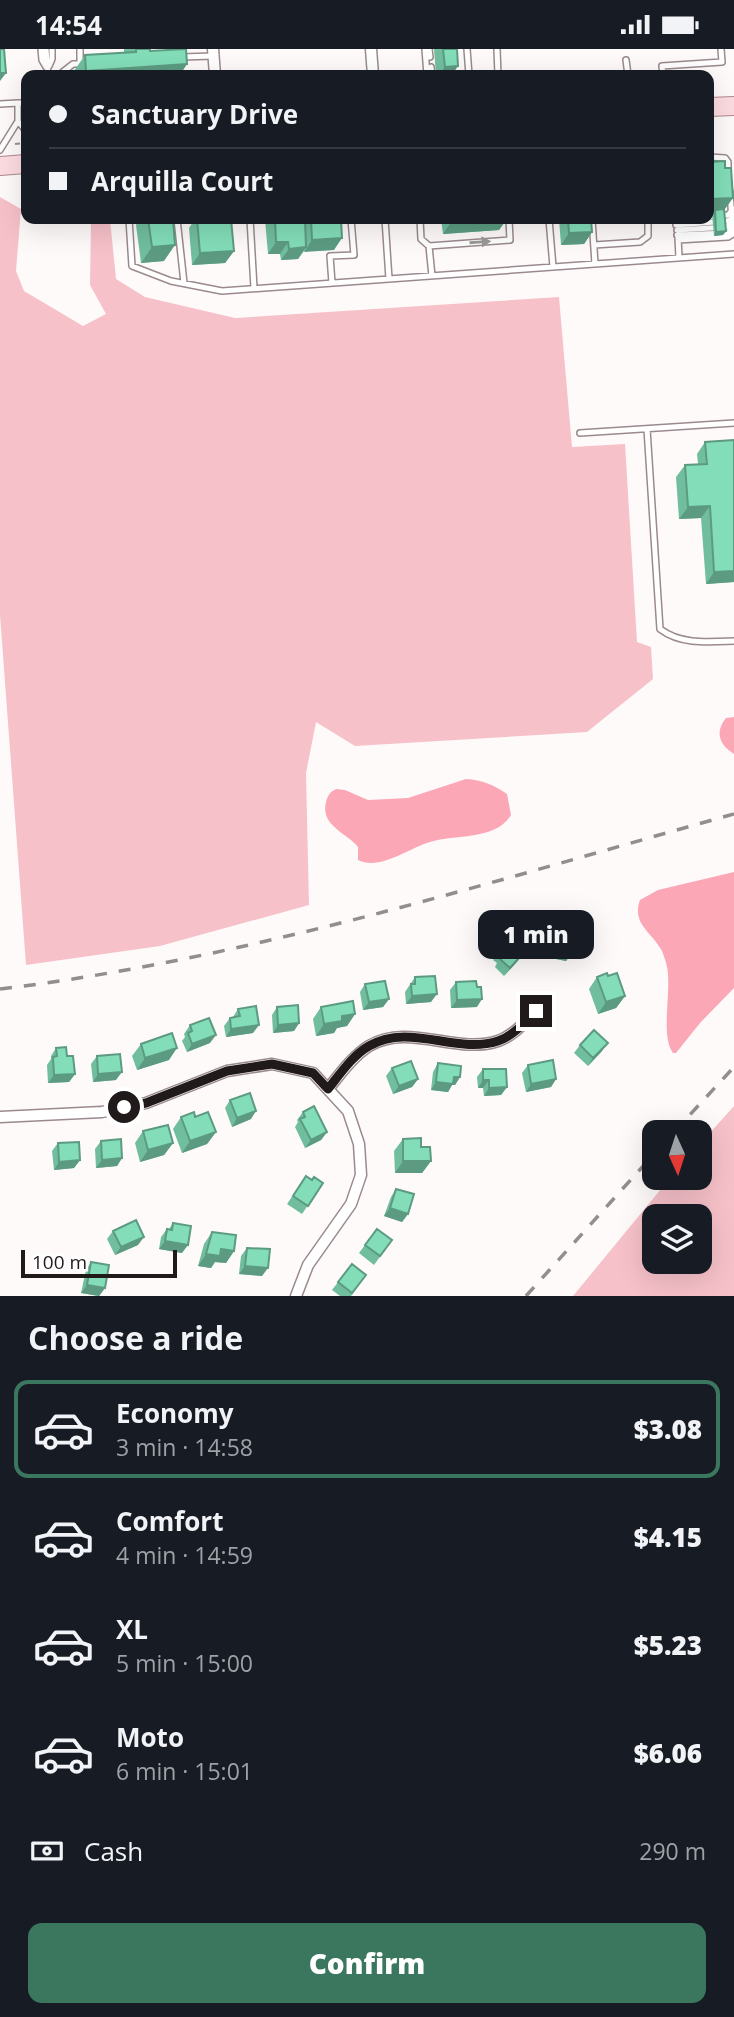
<!DOCTYPE html>
<html lang="en">
<head>
<meta charset="utf-8">
<style>
	:root { --surface:#171b24; --page:#20242c; --text:#f1f3f6; --muted:#9ea1a6; --line:#363941; --accent:#3b765f }
	body { margin:0; font-family:"Open Sans",sans-serif; background:var(--page); color:var(--text); height:100vh; display:flex; flex-direction:column; font-size:26px; white-space:nowrap }
	* { box-sizing:border-box; margin:0 }
	p { font-size:23px; color:var(--muted) }
	.icon { flex:none; width:38px; height:38px; fill:none; stroke:currentColor; stroke-width:2; stroke-linecap:round; stroke-linejoin:round }
	.map { position:relative; height:1247px; overflow:hidden }
	.sheet { display:flex; flex-direction:column; background:var(--surface); flex:1 }
	.sheet>* { flex:none }
	.banner { position:absolute; left:21px; top:21px; width:693px; height:154px; border-radius:14px; box-shadow:0 7px 28px #0002; display:grid; align-content:center; height:154px; padding:0 28px; background:var(--surface) }
	.needle { width:46px; rotate:177deg }
	.buttons { position:absolute; left:642px; top:1071px; display:grid; gap:14px }
	.buttons a { display:grid; place-items:center; width:70px; height:70px; border-radius:14px; background:var(--surface); box-shadow:0 7px 28px #0002; font-size:35px }
	.scale { position:absolute; left:21px; bottom:18px; width:156px; box-sizing:border-box; padding-left:7px; border:4px solid #201a1b; border-top:0; font-size:19px; line-height:24px; white-space:nowrap; color:#201a1b; -webkit-text-stroke:5px #fff; paint-order:stroke }
	.end { position:absolute; width:32px; height:32px; margin:-16px; border:9px solid #201a1b; background:#fff; box-shadow:0 0 0 4px #fff }
	.from { border-radius:50% }
	.bubble { position:absolute; height:49px; border-radius:14px; background:var(--surface); box-shadow:0 7px 28px #0002; font-size:23px; font-weight:800; line-height:49px; text-align:center }
	.banner b { display:flex; align-items:center; gap:24px; height:66px; font-size:26px }
	.banner b+b { border-top:2px solid var(--line) }
	.banner i { width:18px; height:18px; background:var(--text) }
	ul { padding:0; list-style:none }
	li { display:flex; align-items:center; gap:21px; height:98px; margin:0 14px 10px; padding:0 14px; border:4px solid transparent; border-radius:14px }
	li div { flex:1 }
	li b { display:block; font-size:26px }
	li em { font-style:normal; font-weight:800 }
	li.current { border-color:var(--accent) }
	li>.icon { width:63px; height:63px; stroke-width:1.5 }
	h2 { padding:0 28px; font-size:32px; line-height:84px }
	.pay { display:flex; align-items:center; gap:18px; height:77px; padding:0 28px; font-size:26px }
	.pay p { margin-inline-start:auto }
	.primary-button { display:flex; gap:14px; margin-top:auto; padding:14px 28px }
	.primary-button a { flex:1; height:80px; border-radius:14px; background:var(--accent); color:#fff; font-size:28px; font-weight:800; line-height:80px; text-align:center }
	.status { display:flex; justify-content:space-between; align-items:center; height:49px; padding:0 35px; background:var(--surface); direction:ltr }
	.status svg { height:19px; fill:currentColor }
	.map>svg:first-child { display:block }
</style>
</head>
<body>
<div class="status"><b>14:54</b><svg viewBox="0 0 49 12"><path d="M0 12V9h3v3zM5 12V6h3v6zM10 12V3h3v9zM15 12V0h3v12zM26 1h20v11H26zM47 4h2v5h-2z"/></svg></div>
<div class="map">
<svg width="734" height="1247" viewBox="0 0 734 1247">
	<rect width="100%" height="100%" fill="#fefafa"/>
	<!-- green -->
	<path fill="#f7c1c9" fill-rule="evenodd" d="M0 148 21 160 16 222 24 242 83 277 106 265 90 236 91 170H110L116 230 145 248 235 269 559 248 572 398 625 395 637 593 651 598 653 630 587 683 355 697 316 673 306 724 309 856 160 897 26 916 0 566Z
		M734 1057V1247H573L670 1129H700V1095ZM654 1167H700V1213H654Z"/>
	<!-- water -->
	<path fill="#fba7b5" d="M734 668V705C720 696 714 684 726 669Z
		M466 730C482 731 494 736 507 745L511 766C495 792 456 785 430 793 409 799 380 822 358 811V798C347 784 320 777 326 753 328 746 330 743 336 740L345 741 368 751 408 749Z
		M734 823V939L700 974 676 1004H673C660 987 672 941 667 918 666 913 664 907 662 902 653 884 631 875 640 851L658 841Z"/>
	<g fill="none" stroke-linecap="round" stroke-linejoin="round">
		<!-- service casing -->
		<g stroke="#9b8a8d" stroke-width="8">
			<path id="service" d="M41 0 42 11 46 18
				M46 0 48 26
				M80 0V15
				M425 0 427 26
				M429 0 430 8
				M467 0 469 26
				M497 0 498 26
				M182 8 213 7
				M626 11 628 26
				M49 17 52 10V0
				M431 18 432 26
				M59 26 73 15H84
				M663 26 662 17 722 13 721 0
				M0 55 18 54
				M18 72 26 82
				M0 101 18 72V54H26
				M709 108 725 109 728 113V126
				M709 168 728 166 733 160
				M129 170 132 217 171 232 222 242 734 205
				M177 170 184 234
				M250 170 254 239
				M385 170 389 230
				M420 170 421 190 429 197 432 227
				M549 170 553 218
				M592 170 595 215
				M676 176 727 172 732 170 733 166
				M677 181 727 178 733 173
				M677 186 728 184 732 180
				M678 188 679 209
				M678 191 728 188 733 185 730 143
				M594 196 640 193 648 187V170
				M429 197 510 191 509 170
				M332 234 330 207 354 206 351 170
				M647 380 660 580C681 596 709 593 734 592
				M580 384 734 374"/>
		</g>
		<!-- minor casing -->
		<g stroke="#9b8a8d" stroke-width="13">
			<path id="minor" d="M213 0 215 26
				M371 0 373 26
				M328 1040C340 1025 353 1007 369 997 409 973 456 1006 498 992 513 987 525 973 536 962
				M0 1068 102 1063 146 1054 227 1022 272 1015 313 1024 348 1062 359 1095 361 1126 351 1155 308 1216 296 1247"/>
		</g>
		<!-- primary casing -->
		<g stroke="#af898f" stroke-width="20">
			<path id="primary" d="M709 58 734 57
				M0 117 26 115"/>
		</g>
		<!-- path -->
		<path stroke="#989393" stroke-width="2" stroke-dasharray="5 3.5" stroke-linecap="butt" d="M15 95 26 94"/>
		<!-- service -->
		<use href="#service" stroke="#fff" stroke-width="5"/>
		<!-- minor -->
		<use href="#minor" stroke="#fff" stroke-width="10"/>
		<!-- primary -->
		<use href="#primary" stroke="#fddce1" stroke-width="18"/>
		<!-- rail -->
		<path stroke="#928d8e" stroke-width="3.5" stroke-dasharray="12 12" stroke-linecap="butt" d="M0 940C251 910 492 832 734 765
			M674 1083 734 1018
			M526 1247 654 1105"/>
	</g>
	<!-- wall -->
	<path fill="#71be9f" d="M124 0H150V2L180 26H74V22L85 6 124 4Z
		M434 0H457L452 26H436Z
		M725 119 733 149 724 160 726 182 723 186 714 187 712 165Z
		M140 170H173L164 212 141 214 136 176Z
		M195 170H231L234 202 225 214 192 216 189 179Z
		M265 170H341L334 201 304 202 298 210 281 211 280 205H268Z
		M441 170H507L499 181 443 185Z
		M559 170H591L592 183 584 195 561 196Z
		M734 391V533L706 535 701 469 679 470 676 428 685 416 698 415 697 405 705 393Z
		M555 882 572 904 566 912 546 908 549 890Z
		M527 900 521 908 504 927 495 918 497 914 493 911 499 903Z
		M608 927 625 947 616 959 598 965 589 940 597 928Z
		M415 928 431 953 406 955 405 943Z
		M456 933 477 938V958L451 959 450 941Z
		M365 935 389 950 383 958 363 961 360 943Z
		M277 958 299 974 294 982 273 984 272 966Z
		M321 958 355 965 347 977 337 979 334 984 316 987 313 970Z
		M238 960 253 984 226 988 224 977 230 969 233 968Z
		M190 976 210 994 187 1003 182 992 185 988 184 985Z
		M141 995 169 1011 137 1021 132 1007Z
		M580 996 602 1002 588 1017 574 1004Z
		M56 999 67 1007 75 1025 69 1033 48 1034 47 1016 51 1010V1007Z
		M97 1007 116 1031 93 1033 91 1015Z
		M438 1014 460 1028 455 1036H452L448 1043 431 1041 433 1023Z
		M528 1016 556 1030 551 1038 526 1043 522 1024Z
		M392 1019 418 1030 412 1038 393 1045 386 1027Z
		M483 1020 507 1038 501 1046 484 1047 483 1039H478L477 1028Z
		M230 1051 251 1070 232 1078 225 1059Z
		M303 1063 327 1083 321 1091 305 1099 295 1078 298 1073 297 1071Z
		M181 1068H195L216 1083 207 1095 182 1104 173 1080Z
		M143 1082 173 1094 164 1106 140 1113 135 1094Z
		M403 1090 421 1098 431 1112 422 1124H395L394 1102Z
		M101 1092 122 1109 117 1117 96 1119 95 1100Z
		M58 1094 80 1111 74 1119 54 1121 52 1102Z
		M306 1127 312 1131 323 1134 302 1165 287 1155Z
		M396 1140 408 1165 402 1173 384 1167 391 1148Z
		M173 1174 182 1204 159 1200 161 1188 167 1180H169Z
		M377 1180 392 1191 374 1216 359 1204Z
		M113 1182 138 1196 115 1206 107 1190Z
		M212 1183 234 1202 226 1214 215 1213 211 1219 198 1217 204 1195Z
		M247 1199 262 1227 239 1225 241 1207Z
		M91 1213 105 1239 99 1247 81 1244 86 1221Z
		M352 1215 366 1226 351 1247H340L332 1241Z"/>
	<!-- shaded-wall -->
	<path fill="#5c9b82" d="M187 15 180 26H83L86 22Z
		M458 17 452 26H439L445 18Z
		M0 24H6L0 32Z
		M733 149 722 164 715 161 712 165H709V150Z
		M498 170H507L499 181 443 185 451 173Z
		M616 170H639L637 173 613 175Z
		M726 182 723 186 714 187 716 183Z
		M592 183 584 195 561 196 569 184Z
		M342 189 334 201 304 203 312 191Z
		M276 193H288L280 205H268Z
		M175 196 164 212 141 214 152 198Z
		M306 198 298 210 281 211 289 200Z
		M234 202 225 214 192 216 200 204Z
		M710 457 701 469 679 470 688 458Z
		M734 522V533L706 535 714 523Z
		M527 900 521 908 504 927 510 919Z
		M551 900 572 904 566 912 546 908Z
		M437 945 431 953 406 955 412 947Z
		M625 947 616 959 598 965 606 953Z
		M389 950 383 958 363 961 369 953Z
		M482 950 477 958 451 959 457 951Z
		M355 965 347 977 337 979 334 984 316 987 324 975 342 967Z
		M299 974 294 982 273 984 278 976Z
		M259 976 253 984 226 988 231 980Z
		M216 986 210 994 187 1003 192 995Z
		M608 994 602 1002 588 1017 593 1009Z
		M177 999 169 1011 137 1021 145 1009Z
		M122 1023 116 1031 93 1033 98 1025Z
		M75 1025 69 1033 48 1034 54 1026Z
		M454 1028H460L455 1036H452L448 1043 431 1041 436 1033Z
		M418 1030 412 1038 393 1045 399 1037Z
		M556 1030 551 1038 526 1043 531 1035Z
		M483 1031H489L483 1039H478Z
		M507 1038 501 1046 484 1047 489 1039Z
		M256 1062 251 1070 232 1078 237 1069Z
		M216 1083 207 1095 182 1104 190 1092Z
		M327 1083 321 1091 305 1099 311 1091Z
		M173 1094 164 1106 140 1113 148 1101Z
		M122 1109 117 1117 96 1119 102 1111Z
		M80 1111 74 1119 54 1121 59 1113Z
		M403 1112H431L422 1124H395Z
		M390 1159 408 1165 402 1173 384 1167Z
		M144 1188 138 1196 115 1206 121 1198Z
		M165 1192 188 1196 182 1204 159 1200Z
		M221 1200 234 1202 226 1214 215 1213 211 1219 198 1217 206 1205Z
		M245 1217 268 1219 262 1227 239 1225Z
		M87 1236 105 1239 99 1247 81 1244Z"/>
	<!-- building -->
	<path fill="#83ddb9" stroke="#5c9b82" stroke-width="2" d="M0 0H4L6 24H0Z
		M136 0H150V2L186 0 187 15 86 22 85 6 136 3Z
		M443 0H457L458 17 445 18Z
		M725 112V119H731L733 149 709 150V113Z
		M724 160 726 182 716 183 715 161Z
		M148 170H173L175 196 152 198Z
		M197 170H231L234 202 200 204Z
		M275 170H305L306 198 289 200 288 193H276Z
		M311 170H341L342 189 312 191Z
		M451 170H498L451 173Z
		M568 170H591L592 183 569 184Z
		M734 391V522L714 523 710 457 688 458 685 416 707 415 705 393Z
		M555 882 576 886 572 904 551 900Z
		M513 887 527 900 510 919 500 910 503 907 499 903Z
		M607 924 608 927 617 924 625 947 606 953 597 928Z
		M435 927 437 945 412 947 411 935H415V928Z
		M385 932 389 950 369 953 365 935Z
		M476 932 477 938H481L482 950 457 951 456 933Z
		M353 952 355 965 342 967V972L324 975 321 958Z
		M298 956 299 974 278 976 277 958Z
		M256 957 259 976 231 980 230 969 240 967 238 960Z
		M209 969 216 986 192 995 188 984 192 982 190 976Z
		M594 981 608 994 593 1009 580 996Z
		M172 984 177 999 145 1009 141 995Z
		M66 998 67 1007H73L75 1025 54 1026 53 1008 57 1007 56 999Z
		M120 1005 122 1023 98 1025 97 1007Z
		M553 1011 556 1030 531 1035 528 1016Z
		M411 1012 418 1030 399 1037 392 1019Z
		M438 1014 461 1017 460 1028H454L453 1035 436 1033Z
		M483 1020H506L507 1038 489 1039V1031H483Z
		M250 1044 256 1062 237 1069 230 1051Z
		M314 1057 327 1083 311 1091 300 1070 305 1068 303 1063Z
		M194 1063 195 1068 208 1063 216 1083 190 1092 181 1068Z
		M168 1076 173 1094 148 1101 143 1082Z
		M421 1089V1098H430L431 1112H403V1090Z
		M121 1090 122 1109 102 1111 101 1092Z
		M79 1093 80 1111 59 1113 58 1094Z
		M306 1127 312 1131 314 1128 323 1134 308 1157 293 1147Z
		M396 1140 414 1145 408 1165 390 1159Z
		M136 1171 144 1188 121 1198 113 1182Z
		M173 1174 191 1177 188 1196 165 1192 167 1180 172 1181Z
		M377 1180 392 1191 380 1207 365 1196Z
		M212 1183 236 1186 234 1202 221 1200 220 1207 206 1205Z
		M247 1199 270 1200 268 1219 245 1217Z
		M91 1213 109 1216 105 1239 87 1236Z
		M352 1215 366 1226 352 1244 338 1233Z"/>
	<!-- one-way arrows -->
	<defs><path id="oneway-solid" d="M-6-.8H1V-3.2L6.5 0L1 3.2V.8H-6Z" transform="scale(1.75)"/></defs>
	<use fill="#9b9898" href="#oneway-solid" transform="translate(480 193) rotate(-4)"/>
	<g fill="none" stroke-linecap="round" stroke-linejoin="round">
		<!-- route -->
		<path stroke="#201a1b" stroke-width="9" d="M124 1058 146 1054 227 1022 272 1015 313 1024 328 1040C340 1025 353 1006 369 997 410 973 456 1006 498 992 513 987 525 973 536 962"/>
	</g>
</svg>
<div class="buttons">
<a><svg class="needle" viewBox="-14 -14 28 28"><path d="M0-13l5 13h-10z" fill="#e53935"/><path d="M0 13l5-13h-10z" fill="#9ea1a6"/></svg></a>
<a><svg class="icon" aria-label="layers" viewBox="0 0 24 24"><path d="M12 4l9 5-9 5-9-5zM3 14l9 5 9-5"/></svg></a>
</div>
<div class="scale">100 m</div>
<i class="end from" style="left:124px;top:1058px"></i>
<i class="end" style="left:536px;top:962px"></i>
<div class="bubble" style="left:478px;top:861px;width:116px">1 min</div>
<div class="banner">
<b><i class="from"></i>Sanctuary Drive</b>
<b><i></i>Arquilla Court</b>
</div>
</div>
<section class="sheet">
<h2>Choose a ride</h2>
<ul>
<li class="current"><svg class="icon" aria-label="car" viewBox="0 0 24 24"><path d="M5 17H2v-5l4-1 3-4h7l3 4 3 1v5h-3M9 17h6M6 11h13"/><circle cx="7" cy="17" r="2"/><circle cx="17" cy="17" r="2"/></svg><div><b>Economy</b><p>3 min · 14:58</p></div><em>$3.08</em></li>
<li><svg class="icon" aria-label="car" viewBox="0 0 24 24"><path d="M5 17H2v-5l4-1 3-4h7l3 4 3 1v5h-3M9 17h6M6 11h13"/><circle cx="7" cy="17" r="2"/><circle cx="17" cy="17" r="2"/></svg><div><b>Comfort</b><p>4 min · 14:59</p></div><em>$4.15</em></li>
<li><svg class="icon" aria-label="car" viewBox="0 0 24 24"><path d="M5 17H2v-5l4-1 3-4h7l3 4 3 1v5h-3M9 17h6M6 11h13"/><circle cx="7" cy="17" r="2"/><circle cx="17" cy="17" r="2"/></svg><div><b>XL</b><p>5 min · 15:00</p></div><em>$5.23</em></li>
<li><svg class="icon" aria-label="car" viewBox="0 0 24 24"><path d="M5 17H2v-5l4-1 3-4h7l3 4 3 1v5h-3M9 17h6M6 11h13"/><circle cx="7" cy="17" r="2"/><circle cx="17" cy="17" r="2"/></svg><div><b>Moto</b><p>6 min · 15:01</p></div><em>$6.06</em></li>
</ul>
<div class="pay"><svg class="icon" aria-label="cash" viewBox="0 0 24 24"><path d="M3 7h18v10H3z"/><circle cx="12" cy="12" r="2"/></svg>Cash<p>290 m</p></div>
<div class="primary-button"><a>Confirm</a></div>
</section>
</body>
</html>
